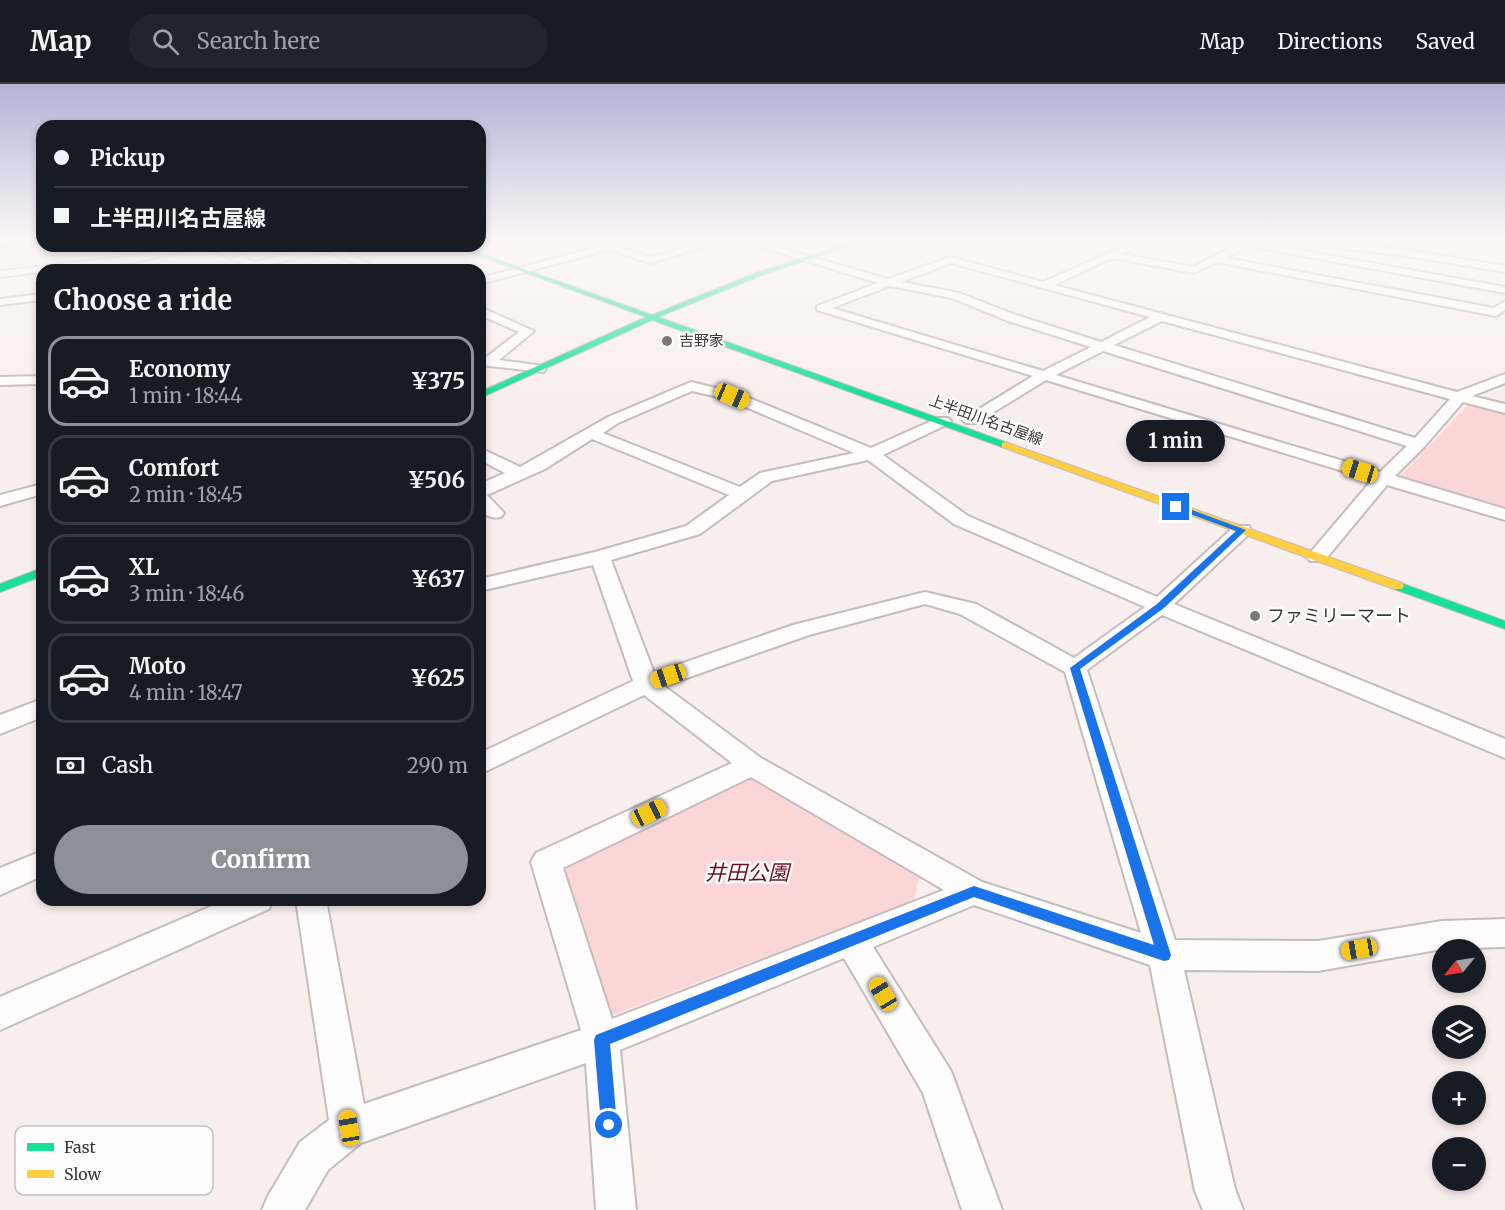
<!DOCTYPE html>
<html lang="en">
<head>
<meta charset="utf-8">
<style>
	:root { --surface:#171b24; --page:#20242c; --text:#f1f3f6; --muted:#9ea1a6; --line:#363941; --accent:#8c9099 }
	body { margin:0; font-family:Merriweather,"Noto Sans JP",serif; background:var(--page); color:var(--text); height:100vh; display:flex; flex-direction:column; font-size:22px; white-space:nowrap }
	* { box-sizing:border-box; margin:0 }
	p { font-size:20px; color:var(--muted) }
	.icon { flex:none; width:33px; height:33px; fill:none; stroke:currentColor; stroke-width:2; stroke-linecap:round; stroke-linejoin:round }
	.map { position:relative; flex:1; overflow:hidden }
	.sheet { position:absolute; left:36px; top:180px; width:450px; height:642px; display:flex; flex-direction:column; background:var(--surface); border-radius:18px; box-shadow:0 3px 9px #0003 }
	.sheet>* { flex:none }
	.guide { position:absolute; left:36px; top:36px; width:450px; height:132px; border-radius:18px; box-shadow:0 3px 9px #0003; display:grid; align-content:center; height:132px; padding:0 18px; background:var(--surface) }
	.needle { width:39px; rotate:240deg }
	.controls { position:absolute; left:1432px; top:855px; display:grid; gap:12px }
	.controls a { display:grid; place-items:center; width:54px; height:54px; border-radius:50%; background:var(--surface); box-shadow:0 3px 9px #0003; font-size:30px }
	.end { position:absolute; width:27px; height:27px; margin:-14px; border:8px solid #1a73e8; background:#fff; box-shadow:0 0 0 3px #fff }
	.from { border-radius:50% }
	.bubble { position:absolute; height:42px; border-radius:21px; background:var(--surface); box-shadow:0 3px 9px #0003; font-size:20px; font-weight:700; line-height:42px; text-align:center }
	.car { position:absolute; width:18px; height:36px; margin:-18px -9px; border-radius:8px; box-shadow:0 0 4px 2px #0007; background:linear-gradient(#f5c518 24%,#345 0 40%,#f5c518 0 76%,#345 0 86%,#f5c518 0) }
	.guide b { display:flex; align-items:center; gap:21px; height:57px; font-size:22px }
	.guide b+b { border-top:2px solid var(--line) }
	.guide i { width:15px; height:15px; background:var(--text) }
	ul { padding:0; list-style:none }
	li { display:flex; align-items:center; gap:18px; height:90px; margin:0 12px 9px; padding:0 6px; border:3px solid var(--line); border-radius:18px }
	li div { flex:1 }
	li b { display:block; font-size:22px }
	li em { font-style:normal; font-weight:700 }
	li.on { border-color:var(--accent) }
	li>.icon { width:54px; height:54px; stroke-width:1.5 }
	h2 { padding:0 18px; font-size:27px; line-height:72px }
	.pay { display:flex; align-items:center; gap:15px; height:66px; padding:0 18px; font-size:22px }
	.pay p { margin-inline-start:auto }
	.action { display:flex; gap:12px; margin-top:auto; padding:12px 18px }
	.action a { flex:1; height:69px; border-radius:36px; background:var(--accent); color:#fff; font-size:24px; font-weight:700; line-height:69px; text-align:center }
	header { display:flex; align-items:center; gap:36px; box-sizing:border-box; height:84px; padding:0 30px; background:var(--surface); border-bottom:2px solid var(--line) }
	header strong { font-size:28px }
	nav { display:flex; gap:33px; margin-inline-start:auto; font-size:21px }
	.search { width:420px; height:54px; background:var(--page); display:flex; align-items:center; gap:15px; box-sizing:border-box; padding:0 21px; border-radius:33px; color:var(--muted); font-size:22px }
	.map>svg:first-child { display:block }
</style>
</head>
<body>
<header>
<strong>Map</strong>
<div class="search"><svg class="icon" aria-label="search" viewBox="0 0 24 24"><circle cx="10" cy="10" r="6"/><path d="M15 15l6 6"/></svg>Search here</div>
<nav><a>Map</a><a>Directions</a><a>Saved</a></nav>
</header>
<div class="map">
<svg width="1505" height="1126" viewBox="0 0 1505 1126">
	<rect width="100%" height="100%" fill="#f9eeee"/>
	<!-- green -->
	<path fill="#fbd6d6" d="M1470 319 1505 330V425L1398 394Z
		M754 694 920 790 914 816 612 931 563 782Z"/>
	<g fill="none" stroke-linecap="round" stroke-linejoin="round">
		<!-- street casing -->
		<g stroke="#c5bcbc" stroke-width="4">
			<path id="street" d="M0 157H32L27 160 0 162Z
				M584 157H597L651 173 710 157H724L651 179 609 166 480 200V194L598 163 585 159Z
				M742 157H756L888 195 950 173 1043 198 1136 157H1148L1122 170 1193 183 1244 157H1249L1505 203V209L1248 162 1226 174 1494 224 1505 217V226L1496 232 1217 178 1194 189 1112 174 1054 201 1457 308 1505 290V299L1472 312 1505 320V329L1463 318 1424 363 1395 392 1505 425V436L1387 401 1324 477H1310L1307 473 1310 469 1372 396 1046 296 976 339H966L963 336 966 333 1033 292 817 226V222L878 199ZM951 179 1150 233 1101 258 1016 231 959 209 902 198ZM890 202 952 214 1008 237 1091 263 1043 287 832 224ZM1162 237 1450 315 1415 354 1114 261ZM1103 267 1407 362 1380 388 1056 291Z
				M1331 158 1407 166 1505 182V188L1407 172 1328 163V159Z
				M188 162H220L254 178 321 164V162H349L340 166 383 186H369L329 168 262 182 257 186H225L243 180 208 163 134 178 63 186H42V188L0 193V187L134 172Z
				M42 210V216L0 221V215Z
				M480 223 534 247 499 276 544 282 546 285 544 288 480 281V273L485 274 519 248 480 231Z
				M42 292V300L0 301V293Z
				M691 298 737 309 871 364 938 334H948L951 337 948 340 883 371 968 432 1157 513 1235 442H1249L1251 446 1249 450 1174 520 1505 655V674L1162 531 1087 586 1175 856 1318 857 1442 837 1505 835V863L1442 865 1318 887 1184 886 1235 1105 1243 1126H1203L1195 1107 1150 881 974 821 873 863 951 987 1002 1126H962L923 1009 844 874 620 966 636 1126H596L586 979 361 1059 328 1086 305 1126H262L268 1112 300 1058 329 1036 296 816H326L364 1020 581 946 531 778 536 769 732 679 644 611 480 690V669L633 597 593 481 480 507V495L595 468 686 442 729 411 592 355 545 385 487 411 504 429 501 433C491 435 487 432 480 425V400L505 389 480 376V364L520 383 608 333ZM692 307 727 315 854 369 760 389 740 403 603 349 618 339ZM868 376 954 440 1145 523 1074 574 976 520 925 508 793 541 654 589 611 476 700 450 772 397ZM925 520 960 530 1065 588 1141 849 982 798 761 674 664 602 809 551ZM751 693 944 806 612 935 563 784Z
				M42 400V410L0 422V411Z
				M42 615V633L0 650V631Z
				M42 767V792L0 811V784Z
				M226 816H273L269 825 0 946V913Z"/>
		</g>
		<!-- fast casing -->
		<g stroke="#c5bcbc" stroke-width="2">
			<path id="fast" d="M857 157H864L765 190 658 233 1008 359V363H1002L652 236 480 314V308L646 233 452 162H460L652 231 761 187Z
				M1451 157H1505V161L1454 159Z
				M42 484V492L0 508V500Z
				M1398 498 1505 537V545L1394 505 1392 502 1394 499Z"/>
		</g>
		<!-- slow casing -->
		<g stroke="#c5bcbc" stroke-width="2">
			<path id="slow" d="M1005 358 1402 499 1404 502 1402 505H1394L1002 363V359Z"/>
		</g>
		<!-- street -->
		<use href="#street" fill="#fefcfc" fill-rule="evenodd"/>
		<!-- fast -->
		<use href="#fast" fill="#16e098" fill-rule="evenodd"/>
		<!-- slow -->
		<use href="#slow" fill="#ffcf43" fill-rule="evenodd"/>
	</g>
	<!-- sky -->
	<linearGradient id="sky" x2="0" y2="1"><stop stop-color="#b0b4d4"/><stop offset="0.5" stop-color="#fcf7f7"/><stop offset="1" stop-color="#fcf7f7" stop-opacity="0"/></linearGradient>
	<rect width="1505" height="314" fill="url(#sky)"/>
	<!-- route -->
	<path fill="#1a73e8" d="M1176 420 1246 446 1164 524 1080 585 1171 871 1169 876 1164 877 974 813 610 960 617 1041 615 1047 609 1049 603 1047 601 1041 594 956 596 951 974 802 1154 861 1070 584 1157 520 1236 447 1174 424V421Z"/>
	<!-- markers -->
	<g fill="#7f7676" stroke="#fcfcfc" stroke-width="2">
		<circle cx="667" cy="257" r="6"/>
		<circle cx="1255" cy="532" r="6"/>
	</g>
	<g text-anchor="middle" stroke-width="5" stroke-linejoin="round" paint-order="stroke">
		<!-- far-poi labels -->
		<g font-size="15" fill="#3d3636" stroke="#fcfcfc" text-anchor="start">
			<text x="679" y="262">吉野家</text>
		</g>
		<!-- far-street labels -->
		<g font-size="15" fill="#3d3636" stroke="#fcfcfc">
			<text transform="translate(986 336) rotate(20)" y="5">上半田川名古屋線</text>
		</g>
		<!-- poi labels -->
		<g font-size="18" fill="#3d3636" stroke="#fcfcfc" text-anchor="start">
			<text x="1267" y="538">ファミリーマート</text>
		</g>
		<!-- near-park labels -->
		<g font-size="21" font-style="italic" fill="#67121e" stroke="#fcfcfc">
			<text x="747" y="796">井田公園</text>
		</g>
	</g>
	<!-- legend -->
	<rect x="15" y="1042" width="198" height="69" rx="9" fill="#fcfcfc" stroke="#c3c1c1" stroke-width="1.5"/>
	<rect x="27" y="1059" width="27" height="8" fill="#16e098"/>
	<rect x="27" y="1086" width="27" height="8" fill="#ffcf43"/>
	<g font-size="16" fill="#3d3636">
		<text x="64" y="1069">Fast</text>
		<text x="64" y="1096">Slow</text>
	</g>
</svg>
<div class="controls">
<a><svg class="needle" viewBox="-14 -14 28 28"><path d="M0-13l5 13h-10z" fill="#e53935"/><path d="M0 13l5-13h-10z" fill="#9ea1a6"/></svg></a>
<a><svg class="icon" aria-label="layers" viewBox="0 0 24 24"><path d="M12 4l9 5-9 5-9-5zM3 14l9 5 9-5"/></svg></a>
<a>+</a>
<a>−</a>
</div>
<i class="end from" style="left:609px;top:1041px"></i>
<i class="end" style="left:1176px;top:423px"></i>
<div class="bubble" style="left:1126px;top:336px;width:99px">1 min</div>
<i class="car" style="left:732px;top:312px;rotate:113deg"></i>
<i class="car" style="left:1360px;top:387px;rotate:287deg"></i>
<i class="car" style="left:668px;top:592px;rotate:251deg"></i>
<i class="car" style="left:649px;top:729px;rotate:65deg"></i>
<i class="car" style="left:1359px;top:865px;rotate:260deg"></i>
<i class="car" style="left:883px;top:910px;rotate:329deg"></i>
<i class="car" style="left:349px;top:1044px;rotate:351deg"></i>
<div class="guide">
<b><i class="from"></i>Pickup</b>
<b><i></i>上半田川名古屋線</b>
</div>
<section class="sheet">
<h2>Choose a ride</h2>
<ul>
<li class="on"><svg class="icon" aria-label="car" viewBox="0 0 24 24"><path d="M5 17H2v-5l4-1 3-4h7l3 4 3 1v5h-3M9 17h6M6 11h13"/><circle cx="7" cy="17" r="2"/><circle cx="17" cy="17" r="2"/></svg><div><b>Economy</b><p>1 min · 18:44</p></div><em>¥375</em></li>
<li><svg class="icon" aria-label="car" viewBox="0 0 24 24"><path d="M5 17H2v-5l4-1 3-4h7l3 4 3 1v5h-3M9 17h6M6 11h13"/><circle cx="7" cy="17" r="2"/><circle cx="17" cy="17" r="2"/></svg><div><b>Comfort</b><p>2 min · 18:45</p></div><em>¥506</em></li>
<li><svg class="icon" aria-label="car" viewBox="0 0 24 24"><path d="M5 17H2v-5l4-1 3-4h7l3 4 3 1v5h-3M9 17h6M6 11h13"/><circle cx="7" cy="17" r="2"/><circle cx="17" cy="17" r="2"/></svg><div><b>XL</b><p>3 min · 18:46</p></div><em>¥637</em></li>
<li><svg class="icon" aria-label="car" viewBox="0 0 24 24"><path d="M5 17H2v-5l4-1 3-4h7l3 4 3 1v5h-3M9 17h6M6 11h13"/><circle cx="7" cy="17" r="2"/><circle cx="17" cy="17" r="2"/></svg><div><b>Moto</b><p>4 min · 18:47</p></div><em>¥625</em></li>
</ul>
<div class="pay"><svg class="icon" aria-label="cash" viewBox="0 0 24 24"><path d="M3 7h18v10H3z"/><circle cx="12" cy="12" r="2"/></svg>Cash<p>290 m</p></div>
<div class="action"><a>Confirm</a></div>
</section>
</div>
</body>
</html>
